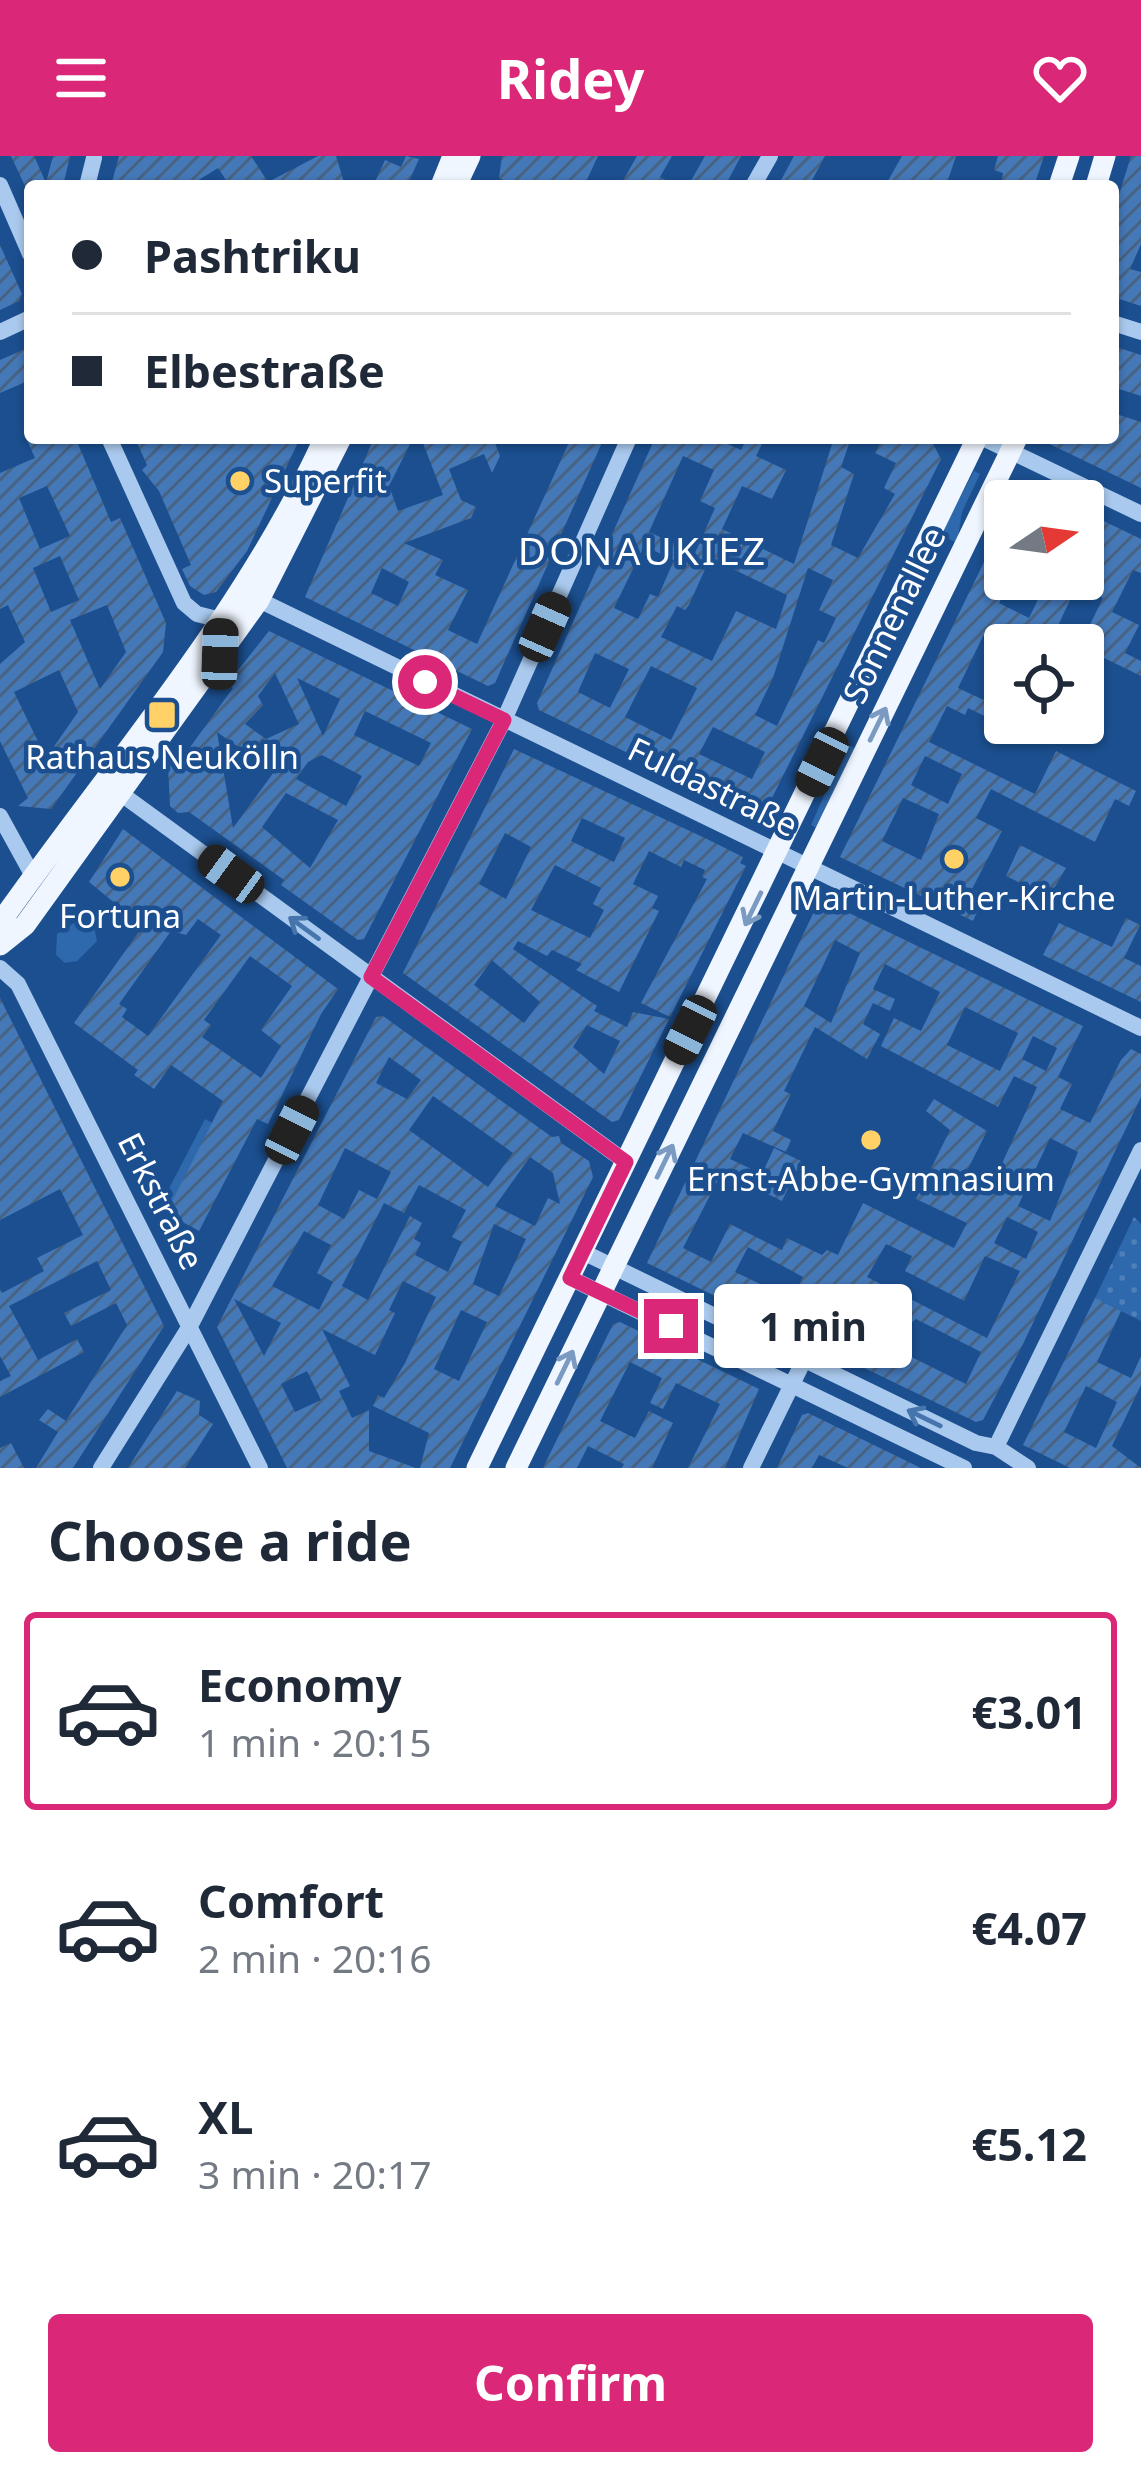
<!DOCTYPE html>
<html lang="en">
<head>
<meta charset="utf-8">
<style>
	:root { --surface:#fff; --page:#f2f2f3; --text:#1f2937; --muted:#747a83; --line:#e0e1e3; --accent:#db2777 }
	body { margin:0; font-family:"Noto Sans",sans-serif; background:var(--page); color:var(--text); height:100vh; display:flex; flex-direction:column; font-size:45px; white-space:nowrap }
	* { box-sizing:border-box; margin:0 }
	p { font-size:39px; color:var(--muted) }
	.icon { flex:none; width:66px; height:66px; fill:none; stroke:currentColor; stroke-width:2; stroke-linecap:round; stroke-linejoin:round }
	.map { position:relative; height:1312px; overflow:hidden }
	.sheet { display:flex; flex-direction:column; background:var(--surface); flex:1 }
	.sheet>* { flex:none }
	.guide { position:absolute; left:24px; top:24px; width:1095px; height:264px; border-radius:12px; box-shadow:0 3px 9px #0004; display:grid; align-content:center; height:264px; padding:0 48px; background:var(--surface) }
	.needle { width:78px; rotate:77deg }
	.buttons { position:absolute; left:984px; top:324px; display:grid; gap:24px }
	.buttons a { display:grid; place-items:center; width:120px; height:120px; border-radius:12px; background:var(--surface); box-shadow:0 3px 9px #0004; font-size:60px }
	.end { position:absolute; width:54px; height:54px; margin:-27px; border:15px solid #db2777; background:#fff; box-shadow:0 0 0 6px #fff }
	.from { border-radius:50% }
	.bubble { position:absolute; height:84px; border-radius:12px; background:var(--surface); box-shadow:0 3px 9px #0004; font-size:39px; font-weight:700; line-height:84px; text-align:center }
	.car { position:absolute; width:36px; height:72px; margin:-36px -18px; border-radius:15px; box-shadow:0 0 9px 3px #0007; background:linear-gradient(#222 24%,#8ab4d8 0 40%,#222 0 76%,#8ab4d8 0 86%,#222 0) }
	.guide b { display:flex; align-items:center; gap:42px; height:114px; font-size:45px }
	.guide b+b { border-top:3px solid var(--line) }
	.guide i { width:30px; height:30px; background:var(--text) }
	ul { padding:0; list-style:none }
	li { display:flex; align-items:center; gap:36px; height:198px; margin:0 24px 18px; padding:0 24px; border:6px solid transparent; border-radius:12px }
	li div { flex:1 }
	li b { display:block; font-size:45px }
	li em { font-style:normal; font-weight:700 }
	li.on { border-color:var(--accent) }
	li>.icon { width:108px; height:108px; stroke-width:1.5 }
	h2 { padding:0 48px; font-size:54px; line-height:144px }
	.action { display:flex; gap:24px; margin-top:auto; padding:24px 48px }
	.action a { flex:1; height:138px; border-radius:12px; background:var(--accent); color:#fff; font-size:48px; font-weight:700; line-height:138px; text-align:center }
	header { display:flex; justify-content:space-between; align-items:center; height:156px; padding:0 48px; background:var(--accent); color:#fff; font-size:54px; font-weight:700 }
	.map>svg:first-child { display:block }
</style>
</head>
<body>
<header><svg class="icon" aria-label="menu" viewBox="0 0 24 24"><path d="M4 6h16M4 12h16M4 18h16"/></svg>Ridey<svg class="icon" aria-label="heart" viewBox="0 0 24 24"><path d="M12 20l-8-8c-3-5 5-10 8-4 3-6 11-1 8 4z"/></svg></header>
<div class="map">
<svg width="1141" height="1312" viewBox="0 0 1141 1312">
	<defs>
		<pattern id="park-dots" width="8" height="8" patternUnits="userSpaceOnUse" patternTransform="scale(3)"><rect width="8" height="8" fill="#2e69ad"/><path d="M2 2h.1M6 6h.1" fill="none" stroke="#4d80b9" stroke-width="1.8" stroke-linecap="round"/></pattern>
		<pattern id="building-hatch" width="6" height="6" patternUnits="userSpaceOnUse" patternTransform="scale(3)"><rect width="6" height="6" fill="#4478b7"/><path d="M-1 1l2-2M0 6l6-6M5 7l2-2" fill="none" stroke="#486282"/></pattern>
	</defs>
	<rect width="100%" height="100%" fill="#1b4f8f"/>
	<!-- green -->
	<path fill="#2e69ad" d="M974 315 980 318 962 356 957 387 940 379Z
		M840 585 857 593 818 673 811 669 830 626Z
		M80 763 94 770 97 785 77 805 65 807 56 799 57 778Z
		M205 963 212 967 170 1050 162 1046Z"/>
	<!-- park -->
	<path fill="url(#park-dots)" d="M1134 1061 1141 1068V1165L1095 1142Z"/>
	<!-- building -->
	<path fill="url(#building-hatch)" fill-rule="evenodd" d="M11 0H34L46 27 53 0H70L63 30H25Z
		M119 0H251L268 26 318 0H336L345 30H230L218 12 197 25 200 30H111Z
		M406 0 419 3 407 30H373L385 4 401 11Z
		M502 0H598L584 30H515L499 22Z
		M637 0H672L660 21 676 30H620Z
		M705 0H741L725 30H688Z
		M794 0H825L809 30H778Z
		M902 0H956L946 30H885Z
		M998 0H1044L1034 30H1001L1003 17 994 14Z
		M1131 0H1141V88L1130 113 1141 116V150L1113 141V58Z
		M0 89 22 138 19 145 0 154Z
		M1113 190 1141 199V240L1116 232Z
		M30 191V224L0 237V204Z
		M1113 257 1141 266V332L1037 282H1113Z
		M26 282H71L78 288 111 366 120 362 166 467 163 496 51 653 18 650 28 642 0 585V508L25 486 8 449 0 453V317L35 302ZM47 330 70 380 40 393 19 342ZM60 400 79 444 51 456 33 412ZM107 449 126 496 100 533 70 464ZM59 514 78 556 46 602 14 536Z
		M135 282H300L247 395 216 436 204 439 190 430 182 413 191 409 159 335 142 314 147 309Z
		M374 282H413L389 330 398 355 443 339 421 282H493L500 300 492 317 484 298 449 313 461 344 476 351 471 362 404 387 443 404 435 419 468 434 448 474 477 488 571 282H604L495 527 488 530 305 441ZM382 412 409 426 398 450 371 437Z
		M655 282H714L741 294 747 282H765L756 300 786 314 772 343 742 330 722 373 794 408 834 282H851L841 311 854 318 831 389 858 402 895 338 884 332 896 307 875 297 883 282H930L941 303 762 662 539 554 537 547ZM683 300 714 314 700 345 715 352 695 397 649 376ZM644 390 674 404 658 441 650 438 638 463 614 452ZM710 402 787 439 776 473 736 455 712 505 661 481 677 450 685 454 689 449ZM808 412 833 424 819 454 836 462 824 487 818 484 777 570 755 559 773 522ZM595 497 629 513 610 552 578 536ZM651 510 697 532 671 584 625 561ZM713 571 765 596 752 623 699 598Z
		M1022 327 1060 345H1014Z
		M1083 355 1141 383V417L1133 414 1112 456 1139 469 1125 497 1141 505V520L1094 497 1083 519V483L1103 442 1083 432Z
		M1005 363V423H1010L999 447 1029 462 1048 423H1080L1054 478 1078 489H1018L986 474 958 532 988 546 1005 510V570L968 552 965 559 947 550 929 586 1035 638 1056 595 1136 635 1129 650 1115 643 1095 686 991 633 976 662 1002 675 972 733 985 739 973 765 840 701ZM925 600 962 618 948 648 911 629ZM903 642 939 658 921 704 882 685Z
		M269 475 472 573 364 783 358 784 281 729 284 724 189 656 178 657 170 650 168 610 180 605 233 532 227 528ZM275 517 299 568 266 583 245 568 263 549 258 540ZM297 522 340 543 323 580ZM365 555 431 587 419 610 354 579ZM217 576 274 616 233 672ZM322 599 362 620 346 650 296 623 308 606ZM286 637 338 664 310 712 262 671Z
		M514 593 707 683 743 701 740 707 746 710 670 861 641 847 707 723 702 721 705 714 684 704 681 711 649 695 633 728 658 740 652 752 659 755 619 836 576 814 582 808 552 794 547 800 518 785 513 793 597 850 594 855 627 871 633 856 669 863 619 964 612 966 403 817ZM582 662 625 682 614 706 571 685ZM505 677 531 691 506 743 479 728ZM555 709 601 732 593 748 604 754 590 782 531 754ZM492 804 540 846 524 867 474 829ZM587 869 620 885 604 918 573 891Z
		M123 673 338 833 321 858 268 968 257 963 199 1075 166 1057 223 945 171 909 154 933 134 919 138 914 74 867 143 770 89 726ZM198 763 221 779 148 880 122 861 127 853 119 848 171 775 186 779ZM250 800 292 830 261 874 281 890 261 922 202 881 211 869 204 864Z
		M1020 689 1066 712 1049 741 1006 720Z
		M820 743 1083 870 1058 921 1072 928 1060 953 1090 967 1121 904 1131 893 1141 898V941L1022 1190 983 1264 976 1266 647 1107ZM835 784 860 797 831 867 804 850ZM885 808 940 836 921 875 894 862 881 890 998 951 1014 920 1037 931 989 1036 963 1023 987 975 934 943 926 955 950 974 916 1043 967 1067 954 1092 863 1047 838 1099 827 1094 822 1099 787 1082 782 1094 730 1068 711 1106 683 1092 722 1016 782 1045 801 1005 774 992 762 1018 730 1003 743 977 786 996 791 984 773 975 791 938 784 935 815 871 867 903 880 878 863 868 873 847 890 855 895 843 873 833ZM965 851 1018 877 1000 915 947 889ZM1033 880 1057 892 1046 915 1022 903ZM1050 982 1078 996 1050 1065 1018 1050ZM1007 1061 1038 1076 1026 1103 994 1087ZM886 1088 912 1100 905 1115 964 1145 985 1100 1020 1115 987 1182 867 1121ZM748 1091 803 1121 792 1143 735 1116ZM827 1132 906 1171 916 1163 981 1196 966 1228 816 1154Z
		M1126 762 1140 769 1124 802 1141 810V846L1043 799 1059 767 1112 791Z
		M0 842 164 1170 73 1312H36L58 1276 39 1264 48 1253 66 1265 127 1169 116 1147 71 1170 64 1157 111 1134 97 1105 9 1150 38 1204 77 1183 84 1196 0 1241V1225L11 1220 0 1200V1133L2 1137 44 1115 37 1102 83 1079 60 1033 0 1064Z
		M383 860 552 981 559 980 561 987 589 1005 593 1021 450 1312H420L429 1277 373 1250 378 1239 384 1242 405 1207 436 1141 403 1125 389 1154 395 1157 375 1199 322 1173 350 1230 339 1235 352 1262 369 1254V1295L416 1312H287L217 1171 376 861ZM389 901 421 924 407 943 376 927ZM433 940 513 997 488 1031 409 974ZM345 992 391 1016 377 1043 359 1034 344 1063 318 1049ZM530 1001 553 1017 560 1048 548 1042 535 1070 495 1050ZM419 1029 466 1054 452 1081 462 1086 448 1116 415 1099 421 1087 414 1083 422 1067 410 1060 368 1144 342 1130 384 1047 404 1057ZM494 1068 526 1083 499 1140 473 1128ZM304 1075 331 1089 317 1117 333 1126 319 1154 272 1130ZM234 1143 281 1167 264 1200ZM461 1154 487 1166 459 1225 434 1213ZM307 1215 321 1244 295 1256 281 1228Z
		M1095 1142 1121 1155 1097 1206 1131 1222 1141 1200V1229L1112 1290 1141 1312H1070L1023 1289ZM1086 1230 1117 1246 1096 1292 1064 1276Z
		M620 1166 759 1233 725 1312H688L720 1248 676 1227 663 1253 650 1247 662 1222 630 1206 600 1265 635 1282 649 1255 673 1267 652 1312H622L624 1308 588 1290 577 1312H543L613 1168Z
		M177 1235 200 1245 199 1259 213 1268 185 1312H128Z
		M808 1257 878 1291 921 1312H848L819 1299 812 1312H777L802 1259Z
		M11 1287 24 1312H0V1292Z"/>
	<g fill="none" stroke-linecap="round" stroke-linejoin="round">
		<!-- minor -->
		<path stroke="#a9c9ee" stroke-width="16" d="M0 29 30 98
			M87 30 94 2
			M753 30 770 0
			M1113 167 1141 176
			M0 176 30 162
			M109 282 184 447 197 458 221 464
			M983 282 1141 358
			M259 444 1141 872
			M120 637 626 1006
			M0 660 33 720
			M0 812 18 828 260 1312
			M583 1096 976 1287 996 1291 1028 1312
			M570 1122 964 1312
			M996 1291 1141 994
			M101 1312 190 1170 504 564 629 282
			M751 1312 804 1204"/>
		<!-- major -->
		<path stroke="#f0f6ff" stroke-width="21" d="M441 30 453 0
			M456 30 470 0
			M1059 30 1069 0
			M1096 30 1105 0
			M0 767C112 608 243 460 324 283
			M0 789 25 769 259 444 341 282
			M477 1312 977 282
			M516 1312 1017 282"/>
	</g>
	<!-- one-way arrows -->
	<defs><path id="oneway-shaft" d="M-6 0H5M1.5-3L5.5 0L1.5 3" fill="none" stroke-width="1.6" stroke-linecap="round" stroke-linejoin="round" transform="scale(3)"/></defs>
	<g stroke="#7b9ac1">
		<use href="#oneway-shaft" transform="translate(878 568) rotate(-64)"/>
		<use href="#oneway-shaft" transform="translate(753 753) rotate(116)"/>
		<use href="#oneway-shaft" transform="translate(665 1005) rotate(-64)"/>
		<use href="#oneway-shaft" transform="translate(565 1211) rotate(-64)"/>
	</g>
	<g stroke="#4674ac">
		<use href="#oneway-shaft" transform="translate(304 772) rotate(-144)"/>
		<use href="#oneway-shaft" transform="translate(924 1262) rotate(-154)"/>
	</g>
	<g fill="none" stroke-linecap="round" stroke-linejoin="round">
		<!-- route -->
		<path stroke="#db2777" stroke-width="15" d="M425 526 504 564 371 821 626 1006 570 1122 671 1170"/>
	</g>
	<!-- markers -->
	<g fill="#ffd166" stroke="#1b4f8f" stroke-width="4.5">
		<circle cx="240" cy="325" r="12"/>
		<rect x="147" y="544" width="30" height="30" rx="6"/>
		<circle cx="954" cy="703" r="12"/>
		<circle cx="120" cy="721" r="12"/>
		<circle cx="871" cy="984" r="12"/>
	</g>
	<g text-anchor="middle" stroke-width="9" stroke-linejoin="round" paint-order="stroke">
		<!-- poi labels -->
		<g font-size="33" fill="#fff" stroke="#1b4f8f">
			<text x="264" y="337" text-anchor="start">Superfit</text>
			<text x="162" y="613">Rathaus Neukölln</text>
			<text x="954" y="754">Martin-Luther-Kirche</text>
			<text x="120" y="772">Fortuna</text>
			<text x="871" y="1035">Ernst-Abbe-Gymnasium</text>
		</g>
		<!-- street labels -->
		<g font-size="33" fill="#fff" stroke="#1b4f8f">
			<text transform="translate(894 459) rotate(-64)" y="12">Sonnenallee</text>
			<text transform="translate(713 631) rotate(26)" y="12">Fuldastraße</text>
			<text transform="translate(161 1045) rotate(63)" y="12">Erkstraße</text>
		</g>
		<!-- quarter labels -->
		<g font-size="39" letter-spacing="3" fill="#fff" stroke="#1b4f8f">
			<text x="643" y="409">DONAUKIEZ</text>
		</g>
	</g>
</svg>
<div class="buttons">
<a><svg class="needle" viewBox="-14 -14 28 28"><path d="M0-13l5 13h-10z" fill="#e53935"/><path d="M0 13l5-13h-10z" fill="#747a83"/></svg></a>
<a><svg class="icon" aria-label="locate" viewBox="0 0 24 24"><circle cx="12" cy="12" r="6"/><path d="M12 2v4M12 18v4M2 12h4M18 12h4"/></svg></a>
</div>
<i class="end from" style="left:425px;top:526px"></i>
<i class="end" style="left:671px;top:1170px"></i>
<div class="bubble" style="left:714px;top:1128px;width:198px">1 min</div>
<i class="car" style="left:545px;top:471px;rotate:24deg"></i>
<i class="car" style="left:220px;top:498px;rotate:2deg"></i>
<i class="car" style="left:822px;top:606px;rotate:206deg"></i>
<i class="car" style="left:231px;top:718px;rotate:306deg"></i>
<i class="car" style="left:690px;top:874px;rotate:206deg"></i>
<i class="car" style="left:292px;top:974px;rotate:27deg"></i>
<div class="guide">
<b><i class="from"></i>Pashtriku</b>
<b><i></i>Elbestraße</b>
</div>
</div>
<section class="sheet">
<h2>Choose a ride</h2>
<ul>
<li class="on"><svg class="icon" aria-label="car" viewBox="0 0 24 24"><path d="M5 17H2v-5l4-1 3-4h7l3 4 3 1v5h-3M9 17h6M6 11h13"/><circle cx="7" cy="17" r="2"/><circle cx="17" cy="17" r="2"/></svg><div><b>Economy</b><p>1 min · 20:15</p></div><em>€3.01</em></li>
<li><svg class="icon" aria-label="car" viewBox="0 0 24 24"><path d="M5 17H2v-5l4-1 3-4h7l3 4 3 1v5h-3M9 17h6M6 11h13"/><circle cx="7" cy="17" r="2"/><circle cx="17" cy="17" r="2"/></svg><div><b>Comfort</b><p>2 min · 20:16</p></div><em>€4.07</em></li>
<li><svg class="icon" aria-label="car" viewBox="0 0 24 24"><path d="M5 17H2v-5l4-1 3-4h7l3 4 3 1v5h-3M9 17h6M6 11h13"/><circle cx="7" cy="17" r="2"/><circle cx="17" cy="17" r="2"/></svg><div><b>XL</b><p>3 min · 20:17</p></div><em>€5.12</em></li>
</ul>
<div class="action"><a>Confirm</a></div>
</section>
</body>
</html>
